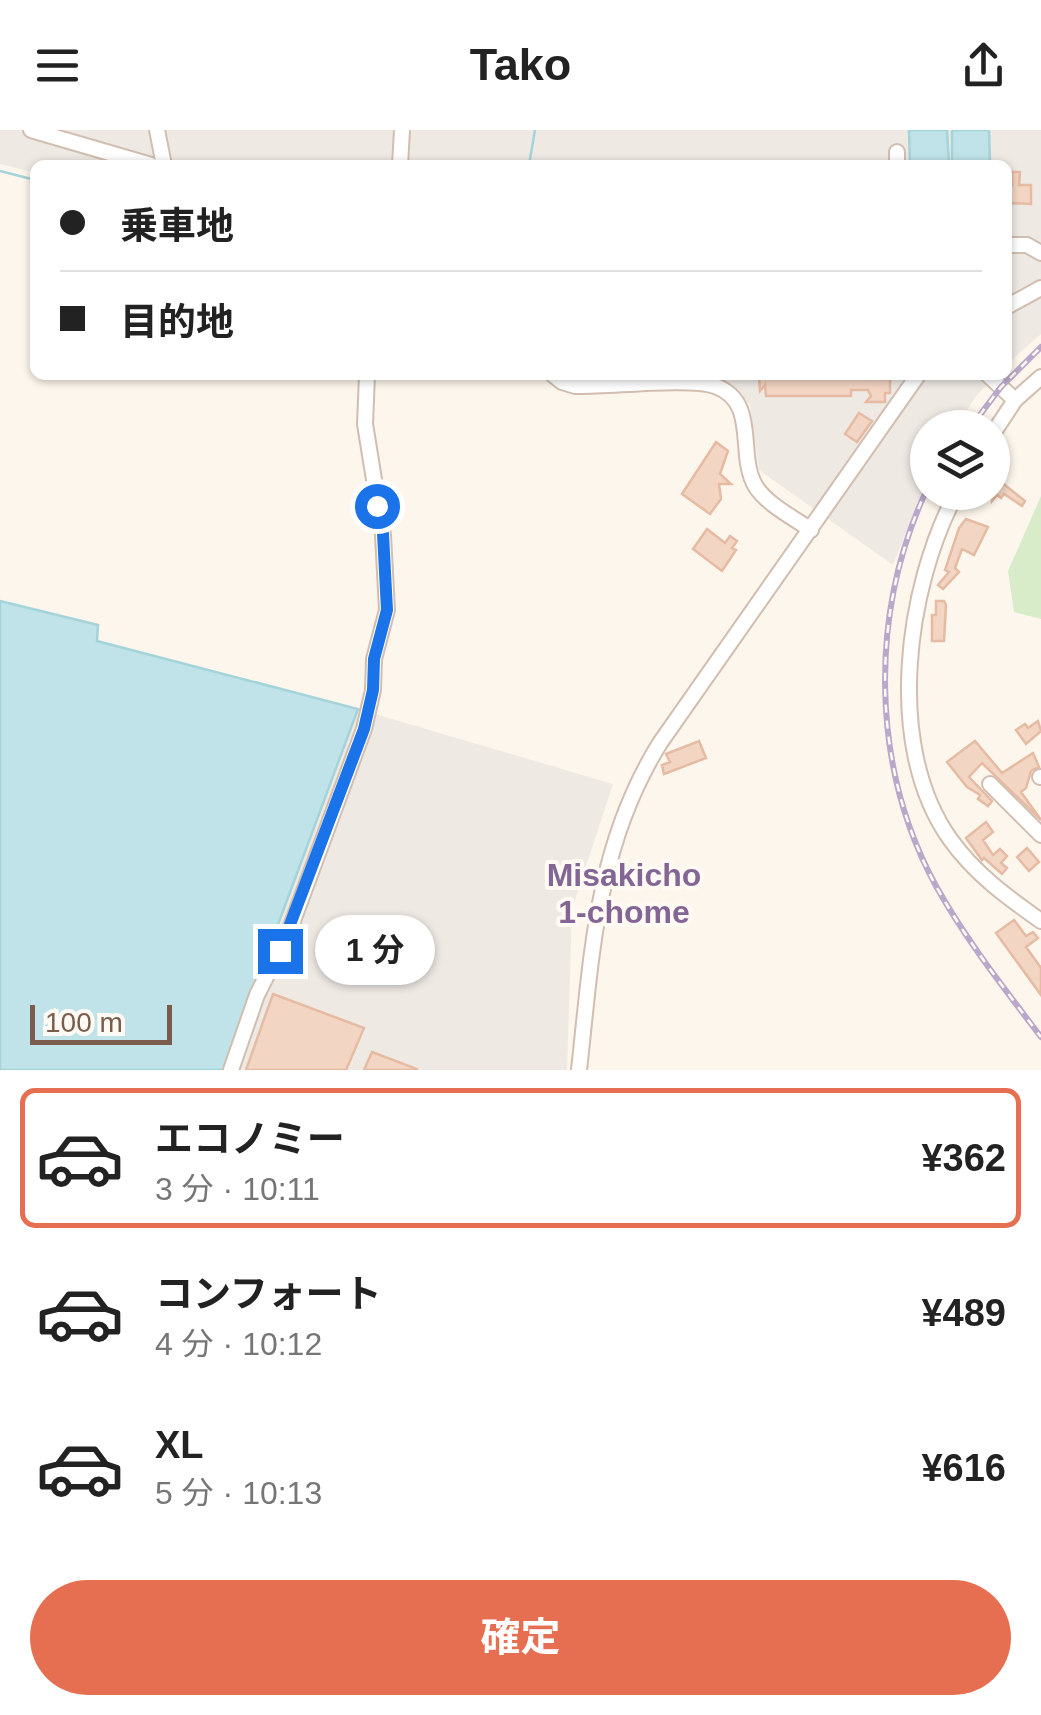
<!DOCTYPE html>
<html lang="ja">
<head>
<meta charset="utf-8">
<style>
	:root { --surface:#fff; --page:#f2f2f2; --text:#222; --muted:#767676; --line:#e0e0e0; --accent:#e76f51 }
	body { margin:0; font-family:Helvetica,"Noto Sans JP",sans-serif; background:var(--page); color:var(--text); height:100vh; display:flex; flex-direction:column; font-size:38px; white-space:nowrap }
	* { box-sizing:border-box; margin:0 }
	p { font-size:32px; color:var(--muted) }
	.icon { flex:none; width:55px; height:55px; fill:none; stroke:currentColor; stroke-width:2; stroke-linecap:round; stroke-linejoin:round }
	.map { position:relative; height:940px; overflow:hidden }
	.side { display:flex; flex-direction:column; background:var(--surface); flex:1 }
	.side>* { flex:none }
	.hud { position:absolute; left:30px; top:30px; width:982px; height:220px; border-radius:15px; box-shadow:0 2px 8px #0004; display:grid; align-content:center; height:220px; padding:0 30px; background:var(--surface) }
	.fabs { position:absolute; left:910px; top:280px; display:grid; gap:20px }
	.fabs a { display:grid; place-items:center; width:100px; height:100px; border-radius:50%; background:var(--surface); box-shadow:0 2px 8px #0004; font-size:50px }
	.scale { position:absolute; left:30px; bottom:25px; width:142px; box-sizing:border-box; padding-left:10px; border:5px solid #7a5c4d; border-top:0; font-size:28px; line-height:35px; white-space:nowrap; color:#7a5c4d; -webkit-text-stroke:8px #fffaf3; paint-order:stroke }
	.end { position:absolute; width:45px; height:45px; margin:-22px; border:12px solid #1a73e8; background:#fff; box-shadow:0 0 0 5px #fff }
	.from { border-radius:50% }
	.bubble { position:absolute; height:70px; border-radius:35px; background:var(--surface); box-shadow:0 2px 8px #0004; font-size:32px; font-weight:700; line-height:70px; text-align:center }
	.hud b { display:flex; align-items:center; gap:35px; height:95px; font-size:38px }
	.hud b+b { border-top:2px solid var(--line) }
	.hud i { width:25px; height:25px; background:var(--text) }
	ul { padding:18px 0 0; list-style:none }
	li { display:flex; align-items:center; gap:30px; height:140px; margin:0 20px 15px; padding:0 10px; border:5px solid transparent; border-radius:15px }
	li div { flex:1 }
	li b { display:block; font-size:38px }
	li em { font-style:normal; font-weight:700 }
	li.active { border-color:var(--accent) }
	li>.icon { width:90px; height:90px; stroke-width:1.5 }
	.primary-button { display:flex; gap:20px; margin-top:auto; padding:20px 30px }
	.primary-button a { flex:1; height:115px; border-radius:60px; background:var(--accent); color:#fff; font-size:40px; font-weight:700; line-height:115px; text-align:center }
	header { display:flex; justify-content:space-between; align-items:center; height:130px; padding:0 30px; background:var(--surface); font-size:45px; font-weight:700 }
	.map>svg:first-child { display:block }
</style>
</head>
<body>
<header><svg class="icon" aria-label="menu" viewBox="0 0 24 24"><path d="M4 6h16M4 12h16M4 18h16"/></svg>Tako<svg class="icon" aria-label="share" viewBox="0 0 24 24"><path d="M12 15V3M7 8l5-5 5 5M5 13v7h14v-7"/></svg></header>
<div class="map">
<svg width="1041" height="940" viewBox="0 0 1041 940">
	<rect width="100%" height="100%" fill="#fdf6ec"/>
	<!-- industrial -->
	<path fill="#efe9e4" d="M0 0H1041V204L1008 233V35H35V43L0 34Z
		M571 245H996L976 266 956 297 928 298 927 349 893 435 759 340 750 274 713 248Z
		M358 579 613 654 572 779 567 940H224Z"/>
	<!-- green -->
	<path fill="#d8ecc9" d="M1041 366V489L1014 482 1008 441Z"/>
	<!-- water -->
	<path fill="#bfe3e8" stroke="#a5d3da" stroke-width="2.5" d="M909 0H947L949 35H910Z
		M952 0H989L990 35H952Z
		M0 471 98 495 97 511 358 579 224 940H0Z"/>
	<g fill="none" stroke-linecap="round" stroke-linejoin="round">
		<!-- stream -->
		<path stroke="#a5d3da" stroke-width="2.5" d="M529 35 535 0
			M0 41 35 50"/>
	</g>
	<!-- building -->
	<path fill="#f3d5c3" stroke="#e6bba3" stroke-width="2.5" d="M1012 42H1020L1019 55H1031V74L1008 73V55H1012Z
		M867 245V249H890V263H885V272H866L871 266 868 260H851V266H766L765 255 760 261 759 246 765 245Z
		M859 283 872 291 857 312 845 304Z
		M716 312 728 321 720 344 731 354H719L721 369 710 384 682 364Z
		M996 348 1025 371 1022 376 1004 364 1001 368 997 365 992 371V352Z
		M966 389 988 397 974 425 962 419 955 438 959 442 943 459 938 455 949 442 945 440 959 398Z
		M707 399 725 413 730 406 737 411 732 418 736 420 722 441 693 419Z
		M936 471H944L946 475 944 511H932V485H936Z
		M1038 591 1041 601 1026 614 1016 600 1025 594 1028 598Z
		M699 611 706 628 664 644 662 635 670 632 666 624Z
		M975 611 1002 643 1033 623 1039 637 1031 641 1026 658 1021 662 1041 690 982 633 969 647 992 671 988 676 978 669 980 665 967 657 947 632Z
		M986 692 993 702 983 710 993 725 1000 719 1007 726 1001 733 1007 738 1002 744 984 728 982 730 966 708Z
		M1027 718 1039 732 1029 741 1017 727Z
		M1014 790 1026 806 1033 802 1038 808 1026 817 1041 838V865L996 803Z
		M273 864 364 898 346 940H246Z
		M372 922 417 939V940H364Z"/>
	<g fill="none" stroke-linecap="round" stroke-linejoin="round">
		<!-- minor casing -->
		<g stroke="#d1beb0" stroke-width="18">
			<path id="minor" d="M31 0 151 35
				M157 0 164 35
				M897 22V35
				M400 35 402 0
				M1008 115H1027L1041 123
				M1008 176 1041 158
				M553 245 562 252 575 256C608 257 688 247 715 256 760 272 736 325 756 357 768 375 794 388 811 400
				M988 245 1015 270
				M992 305 1015 270 1041 247
				M957 362C906 457 884 616 950 709 975 744 1007 767 1041 791
				M1040 647H1041
				M990 654 1041 705
				M231 940 257 865 290 799 364 599 373 560 374 529 387 480 383 405 365 294 367 245
				M579 940C592 823 596 716 660 613L918 245"/>
		</g>
		<!-- minor -->
		<use href="#minor" stroke="#fff" stroke-width="14"/>
		<!-- rail casing -->
		<g stroke="#b9a8c9" stroke-width="6">
			<path id="rail" d="M970 298 1001 257 1041 217
				M928 357C869 481 870 635 936 756 966 810 1004 858 1041 907"/>
		</g>
		<!-- rail -->
		<use href="#rail" stroke="#fffaf3" stroke-width="2.5" stroke-dasharray="8" stroke-linecap="butt"/>
	</g>
	<g fill="none" stroke-linecap="round" stroke-linejoin="round">
		<!-- route -->
		<path stroke="#1a73e8" stroke-width="12" d="M280 821 364 599 373 560 374 529 387 480 383 404 377 376"/>
	</g>
	<g text-anchor="middle" stroke-width="8" stroke-linejoin="round" paint-order="stroke">
		<!-- neighbourhood labels -->
		<g font-size="32" font-weight="bold" fill="#846695" stroke="#fffaf3">
			<text x="624" y="756">Misakicho<tspan x="624" dy="37">1-chome</tspan></text>
		</g>
	</g>
</svg>
<div class="fabs">
<a><svg class="icon" aria-label="layers" viewBox="0 0 24 24"><path d="M12 4l9 5-9 5-9-5zM3 14l9 5 9-5"/></svg></a>
</div>
<div class="scale">100 m</div>
<i class="end from" style="left:377px;top:376px"></i>
<i class="end" style="left:280px;top:821px"></i>
<div class="bubble" style="left:315px;top:785px;width:120px">1 分</div>
<div class="hud">
<b><i class="from"></i>乗車地</b>
<b><i></i>目的地</b>
</div>
</div>
<section class="side">
<ul>
<li class="active"><svg class="icon" aria-label="car" viewBox="0 0 24 24"><path d="M5 17H2v-5l4-1 3-4h7l3 4 3 1v5h-3M9 17h6M6 11h13"/><circle cx="7" cy="17" r="2"/><circle cx="17" cy="17" r="2"/></svg><div><b>エコノミー</b><p>3 分 · 10:11</p></div><em>¥362</em></li>
<li><svg class="icon" aria-label="car" viewBox="0 0 24 24"><path d="M5 17H2v-5l4-1 3-4h7l3 4 3 1v5h-3M9 17h6M6 11h13"/><circle cx="7" cy="17" r="2"/><circle cx="17" cy="17" r="2"/></svg><div><b>コンフォート</b><p>4 分 · 10:12</p></div><em>¥489</em></li>
<li><svg class="icon" aria-label="car" viewBox="0 0 24 24"><path d="M5 17H2v-5l4-1 3-4h7l3 4 3 1v5h-3M9 17h6M6 11h13"/><circle cx="7" cy="17" r="2"/><circle cx="17" cy="17" r="2"/></svg><div><b>XL</b><p>5 分 · 10:13</p></div><em>¥616</em></li>
</ul>
<div class="primary-button"><a>確定</a></div>
</section>
</body>
</html>
